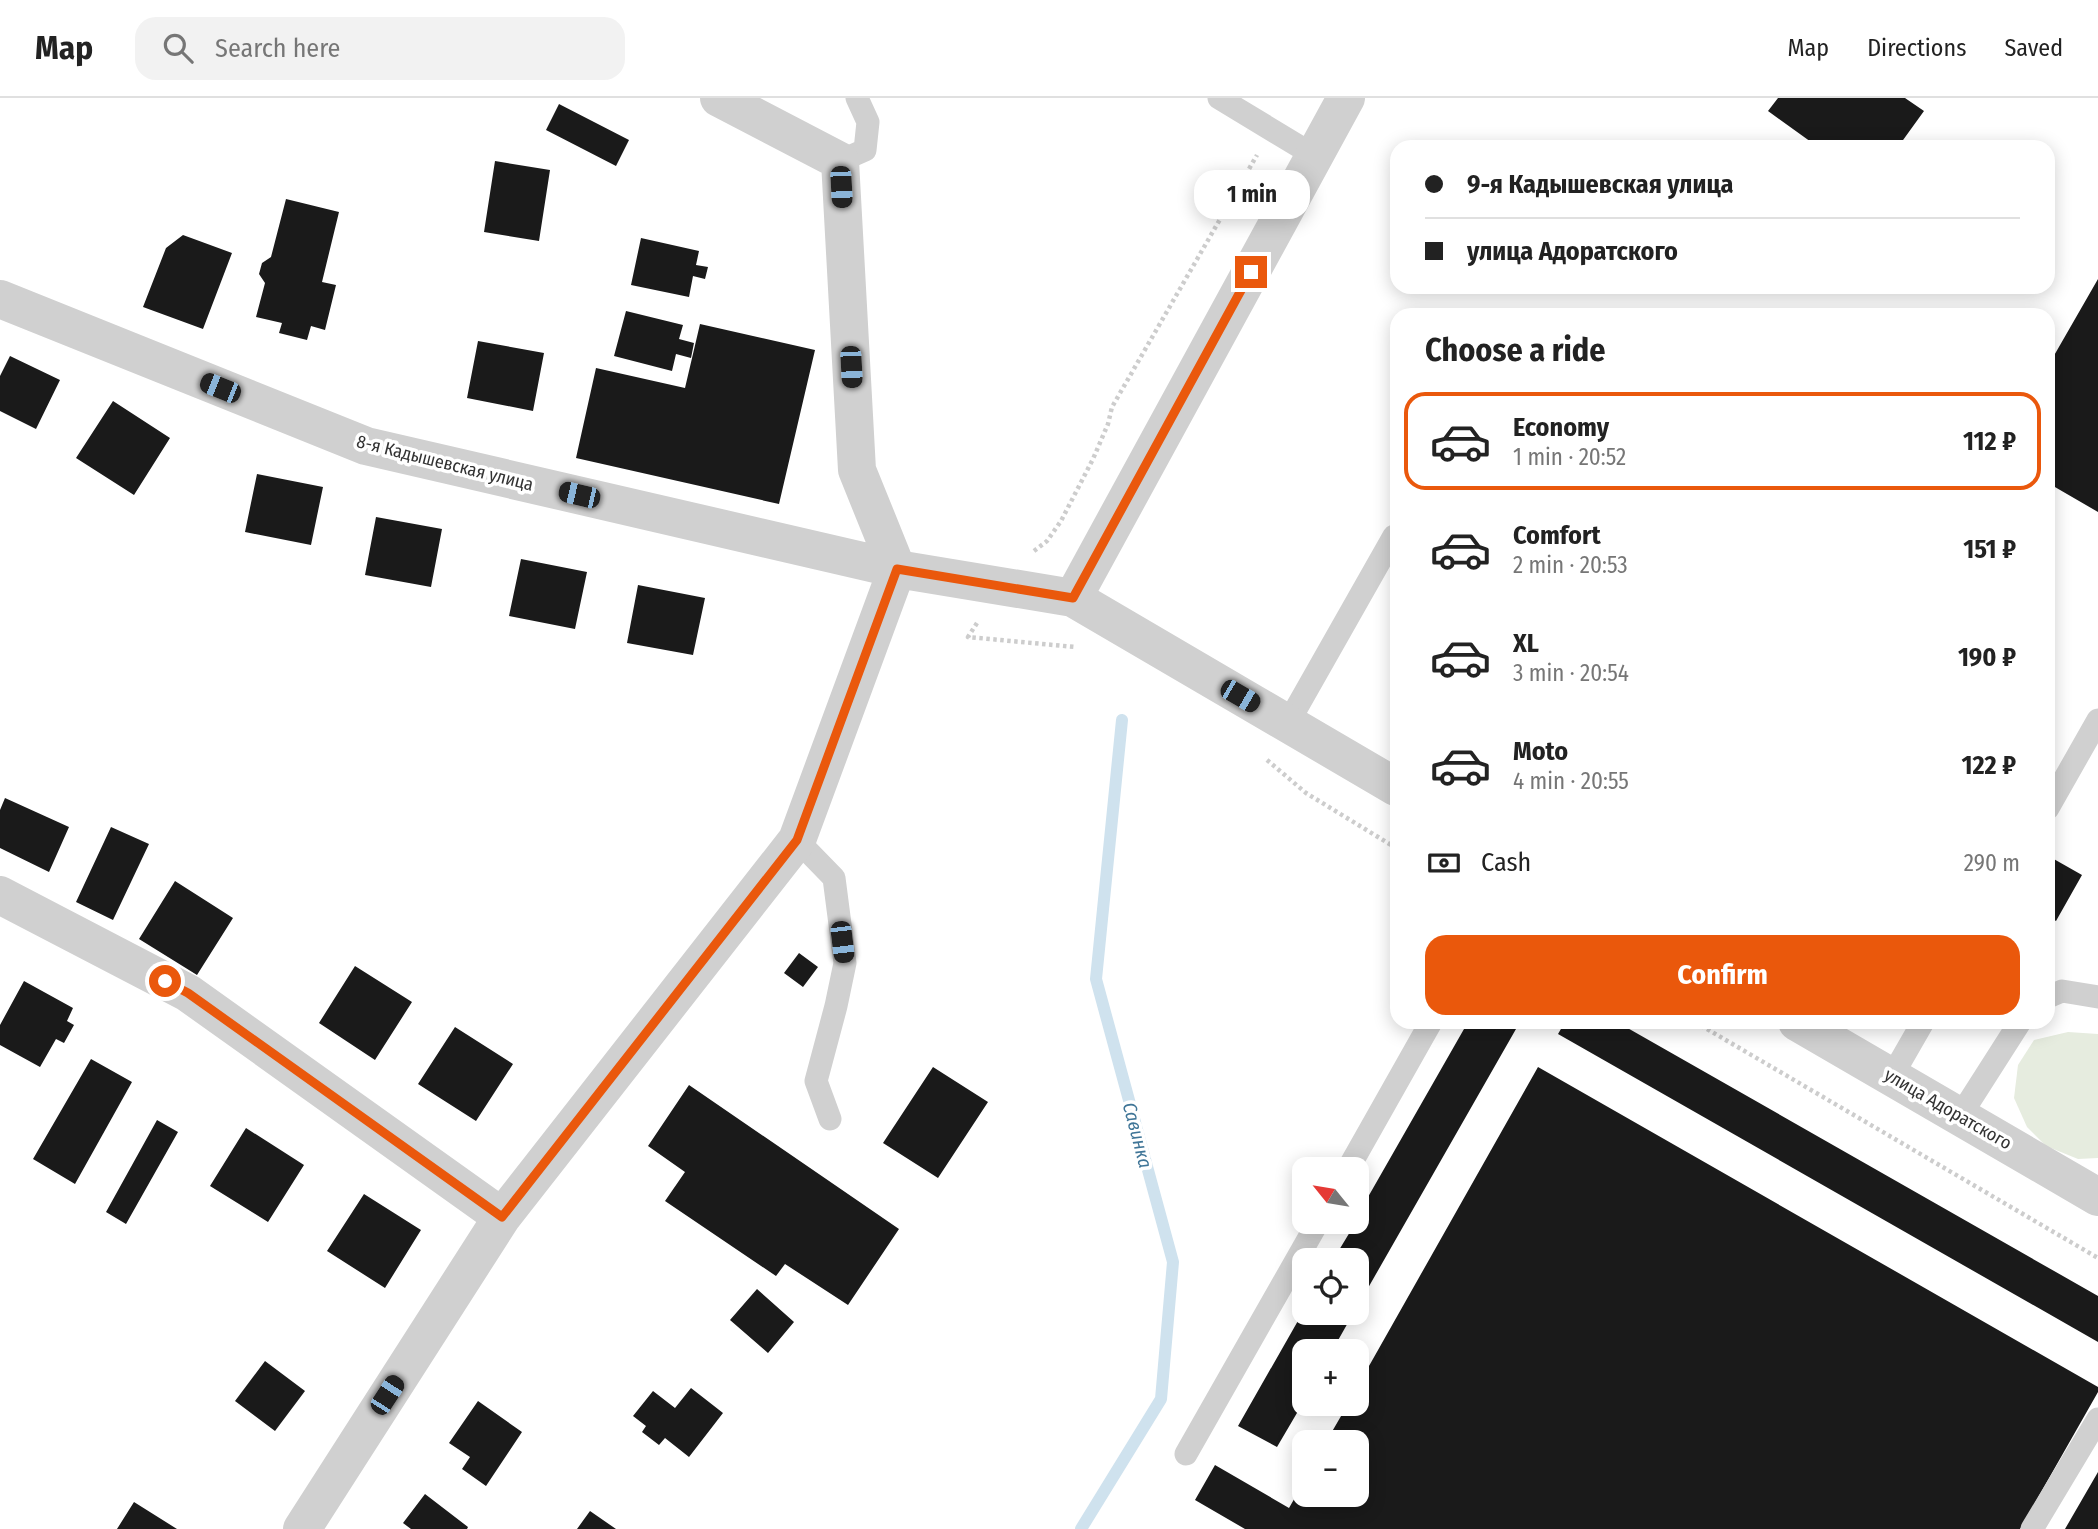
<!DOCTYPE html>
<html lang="en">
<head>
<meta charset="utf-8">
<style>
	:root { --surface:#fff; --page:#f2f2f2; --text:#222; --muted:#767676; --line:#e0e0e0; --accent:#ea580c }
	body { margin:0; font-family:"Fira Sans Condensed",sans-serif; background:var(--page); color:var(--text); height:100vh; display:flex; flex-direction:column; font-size:26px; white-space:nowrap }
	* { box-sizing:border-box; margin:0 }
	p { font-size:23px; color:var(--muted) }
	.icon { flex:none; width:38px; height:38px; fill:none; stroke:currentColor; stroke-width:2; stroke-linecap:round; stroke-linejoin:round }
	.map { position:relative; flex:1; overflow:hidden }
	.drawer { position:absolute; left:1390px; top:210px; width:665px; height:721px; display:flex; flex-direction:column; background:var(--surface); border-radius:21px; box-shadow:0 4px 18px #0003 }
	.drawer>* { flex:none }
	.top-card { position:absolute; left:1390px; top:42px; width:665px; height:154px; border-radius:21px; box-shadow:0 4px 18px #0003; display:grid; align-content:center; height:154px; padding:0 35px; background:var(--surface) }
	.needle { width:46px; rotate:300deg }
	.buttons { position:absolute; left:1292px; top:1059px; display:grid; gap:14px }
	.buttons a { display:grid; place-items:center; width:77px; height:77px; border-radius:14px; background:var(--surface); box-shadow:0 4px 18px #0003; font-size:35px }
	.end { position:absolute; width:32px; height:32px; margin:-16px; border:9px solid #ea580c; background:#fff; box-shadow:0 0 0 4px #fff }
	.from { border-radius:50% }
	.bubble { position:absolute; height:49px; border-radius:21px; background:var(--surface); box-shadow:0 4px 18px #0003; font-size:23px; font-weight:700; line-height:49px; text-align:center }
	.car { position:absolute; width:21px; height:42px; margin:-21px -10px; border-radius:9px; box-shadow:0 0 5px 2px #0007; background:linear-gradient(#222 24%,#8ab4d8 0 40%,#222 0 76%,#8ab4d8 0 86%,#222 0) }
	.top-card b { display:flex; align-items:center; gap:24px; height:66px; font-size:26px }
	.top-card b+b { border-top:2px solid var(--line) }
	.top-card i { width:18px; height:18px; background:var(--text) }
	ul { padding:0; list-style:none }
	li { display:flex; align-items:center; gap:21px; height:98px; margin:0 14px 10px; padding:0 21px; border:4px solid transparent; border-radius:21px }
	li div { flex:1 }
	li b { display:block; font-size:26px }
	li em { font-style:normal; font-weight:700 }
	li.selected { border-color:var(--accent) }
	li>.icon { width:63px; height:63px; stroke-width:1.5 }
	h2 { padding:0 35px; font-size:32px; line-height:84px }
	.pay { display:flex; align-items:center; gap:18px; height:77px; padding:0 35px; font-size:26px }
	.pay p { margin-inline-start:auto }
	.cta { display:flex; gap:14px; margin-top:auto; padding:14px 35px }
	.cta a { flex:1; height:80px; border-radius:21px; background:var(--accent); color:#fff; font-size:28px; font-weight:700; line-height:80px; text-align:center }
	header { display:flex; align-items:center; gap:42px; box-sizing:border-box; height:98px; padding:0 35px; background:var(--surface); border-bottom:2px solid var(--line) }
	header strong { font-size:33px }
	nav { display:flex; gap:38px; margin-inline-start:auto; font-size:24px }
	.search { width:490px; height:63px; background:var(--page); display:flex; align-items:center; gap:18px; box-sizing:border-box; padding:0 24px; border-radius:21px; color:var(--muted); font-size:26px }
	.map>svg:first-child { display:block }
</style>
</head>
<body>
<header>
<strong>Map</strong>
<div class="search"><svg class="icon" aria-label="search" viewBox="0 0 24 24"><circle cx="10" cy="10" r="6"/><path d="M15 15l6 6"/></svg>Search here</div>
<nav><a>Map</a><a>Directions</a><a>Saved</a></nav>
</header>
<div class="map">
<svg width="2098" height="1431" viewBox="0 0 2098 1431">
	<rect width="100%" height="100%" fill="#fff"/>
	<!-- green -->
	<path fill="#e6ecdf" d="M2068 934 2098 936V1060L2078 1061 2046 1048 2027 1029 2014 1000 2018 967 2034 942Z"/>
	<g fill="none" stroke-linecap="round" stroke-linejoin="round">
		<!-- stream -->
		<path stroke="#cfe2ee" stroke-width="12" d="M1081 1431 1161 1301 1173 1164 1096 881 1122 622"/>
	</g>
	<!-- building -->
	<path fill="#1a1a1a" d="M1778 0H1905L1924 13 1898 49H1818L1768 13Z
		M559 6 629 42 616 68 546 32Z
		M495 63 550 72 539 143 484 134Z
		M286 101 339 114 322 184 336 187 325 232 311 228 307 242 279 235 282 225 256 219 265 185 259 176 262 165 271 159Z
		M183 137 232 155 203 231 143 209 166 150Z
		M641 140 699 153 696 167 708 169 705 181 693 178 689 199 631 187Z
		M2098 181V414L2048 385V268Z
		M626 213 683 227 679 241 694 245 691 260 676 256 672 273 614 258Z
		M700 226 815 252 779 406 576 360 596 270 685 290Z
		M478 243 544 255 533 313 467 300Z
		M10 258 60 282 36 331 0 313V278Z
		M113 303 170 340 134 397 76 360Z
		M257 376 323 389 311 447 245 434Z
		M376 419 442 431 431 489 365 477Z
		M521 461 587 474 575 531 509 518Z
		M638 487 705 500 693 557 627 545Z
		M5 700 69 729 49 774 0 750V712Z
		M111 729 149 746 113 822 76 804Z
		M2052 760 2082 777 2056 823 2048 819V769Z
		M175 783 233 820 197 877 139 841Z
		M799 855 818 869 803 889 784 875Z
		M355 868 412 904 375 962 319 925Z
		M24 883 73 910 67 923 74 927 64 945 56 941 40 969 0 947V927Z
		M1468 924H1520L1356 1211V1162H1333L1356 1124V1120Z
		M1565 924H1617L2098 1198V1244L1558 936Z
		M455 929 513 966 476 1023 418 986Z
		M91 961 132 984 75 1086 33 1061Z
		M933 969 988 1004 938 1080 883 1045Z
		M1538 969 2098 1289V1294L2020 1431H1245L1195 1402 1215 1367 1289 1410 1304 1384V1396H1356V1344H1326L1348 1306H1356V1291Z
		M689 987 899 1131 848 1207 785 1166 776 1178 665 1103 685 1074 648 1048Z
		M157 1022 178 1034 126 1126 106 1114Z
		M246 1030 304 1067 268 1124 210 1088Z
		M364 1096 421 1132 385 1190 327 1153Z
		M757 1191 794 1224 768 1255 730 1222Z
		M1303 1214H1354L1332 1253H1304V1303L1277 1349 1238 1328Z
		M265 1263 305 1293 275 1333 235 1303Z
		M691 1290 723 1315 689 1359 665 1340 659 1347 642 1334 646 1328 633 1318 653 1293 675 1310Z
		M478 1303 522 1334 486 1388 462 1371 470 1359 449 1345Z
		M2098 1374V1431H2065Z
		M425 1396 468 1429 467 1431H411L403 1425Z
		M134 1404 177 1431H117Z
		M590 1413 616 1431H577Z"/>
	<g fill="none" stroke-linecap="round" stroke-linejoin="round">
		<!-- path -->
		<path stroke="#cdcdcd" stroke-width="4.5" stroke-dasharray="3.5 3.5" stroke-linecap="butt" d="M1034 453 1047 443 1061 423 1093 361 1108 326 1112 309 1257 57
			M977 525 968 539 1075 549
			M1267 662 1306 695 1396 750
			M1695 924 2098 1160"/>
		<!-- lane -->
		<path stroke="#d0d0d0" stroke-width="23" d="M1219 0 1315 58
			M840 63 865 52 868 24 857 0
			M1288 625 1394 438 1396 439
			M2048 710 2098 622
			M797 742 834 780 845 865 836 908 816 983 830 1021
			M2048 899 2062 893 2098 899
			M1892 978 1923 924
			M1960 1018 2020 924
			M1348 1071 1431 924
			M1186 1356 1318 1124
			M2032 1431 2098 1321"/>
		<!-- street -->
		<path stroke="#d0d0d0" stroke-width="38" d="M0 201 366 348 897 471 1073 500 1396 689
			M1073 500 1346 0
			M0 797 188 895 502 1119
			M1797 924 2098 1099
			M302 1431 502 1119 797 742 897 471 857 372 840 63 719 0"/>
	</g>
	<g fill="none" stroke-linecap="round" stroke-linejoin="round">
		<!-- route -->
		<path stroke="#ea580c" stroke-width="9" d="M165 883 188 895 502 1119 797 742 897 471 1073 500 1251 174"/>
	</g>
	<g text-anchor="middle" stroke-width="7" stroke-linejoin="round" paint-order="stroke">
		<!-- street labels -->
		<g font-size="18" fill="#333" stroke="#fff">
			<text transform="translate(445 365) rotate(14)" y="6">8-я Кадышевская улица</text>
			<text transform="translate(1948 1011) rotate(30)" y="6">улица Адоратского</text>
		</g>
		<!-- water labels -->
		<g font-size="19" font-style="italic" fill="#3f7597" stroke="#fff">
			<text transform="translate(1138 1037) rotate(75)" y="7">Савинка</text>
		</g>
	</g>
</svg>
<div class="buttons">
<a><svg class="needle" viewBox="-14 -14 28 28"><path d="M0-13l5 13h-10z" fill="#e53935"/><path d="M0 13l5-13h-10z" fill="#767676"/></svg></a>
<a><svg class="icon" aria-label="locate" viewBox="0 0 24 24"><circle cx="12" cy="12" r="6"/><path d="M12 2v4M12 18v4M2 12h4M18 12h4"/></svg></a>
<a>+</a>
<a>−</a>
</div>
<i class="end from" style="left:165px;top:883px"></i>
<i class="end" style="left:1251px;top:174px"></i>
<div class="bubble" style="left:1194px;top:72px;width:116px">1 min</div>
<i class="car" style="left:841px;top:89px;rotate:177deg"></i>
<i class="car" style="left:851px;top:269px;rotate:177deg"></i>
<i class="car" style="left:220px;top:290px;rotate:292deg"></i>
<i class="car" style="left:579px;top:397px;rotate:283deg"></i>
<i class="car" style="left:1240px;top:598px;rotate:120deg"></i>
<i class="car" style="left:842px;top:844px;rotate:173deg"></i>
<i class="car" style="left:387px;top:1297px;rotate:33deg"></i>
<div class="top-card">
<b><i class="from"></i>9-я Кадышевская улица</b>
<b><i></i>улица Адоратского</b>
</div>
<section class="drawer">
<h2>Choose a ride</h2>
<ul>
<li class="selected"><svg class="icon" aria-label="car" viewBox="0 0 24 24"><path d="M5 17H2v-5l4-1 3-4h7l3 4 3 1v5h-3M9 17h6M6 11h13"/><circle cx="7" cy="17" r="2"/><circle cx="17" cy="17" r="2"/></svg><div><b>Economy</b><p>1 min · 20:52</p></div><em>112 ₽</em></li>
<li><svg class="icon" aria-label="car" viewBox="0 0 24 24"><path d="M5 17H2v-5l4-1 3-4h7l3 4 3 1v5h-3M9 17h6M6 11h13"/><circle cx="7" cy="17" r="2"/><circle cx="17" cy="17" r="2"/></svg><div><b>Comfort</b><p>2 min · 20:53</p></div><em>151 ₽</em></li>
<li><svg class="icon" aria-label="car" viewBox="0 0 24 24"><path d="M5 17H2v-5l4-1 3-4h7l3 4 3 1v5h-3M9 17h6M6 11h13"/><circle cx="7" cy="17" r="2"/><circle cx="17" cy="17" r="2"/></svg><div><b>XL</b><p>3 min · 20:54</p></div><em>190 ₽</em></li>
<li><svg class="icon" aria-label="car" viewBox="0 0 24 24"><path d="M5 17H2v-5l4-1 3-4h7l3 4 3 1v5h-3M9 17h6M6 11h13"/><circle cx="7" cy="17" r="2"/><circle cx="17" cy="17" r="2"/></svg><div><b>Moto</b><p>4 min · 20:55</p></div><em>122 ₽</em></li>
</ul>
<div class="pay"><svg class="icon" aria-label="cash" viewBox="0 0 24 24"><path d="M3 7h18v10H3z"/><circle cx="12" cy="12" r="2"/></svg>Cash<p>290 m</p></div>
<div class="cta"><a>Confirm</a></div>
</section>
</div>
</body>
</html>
